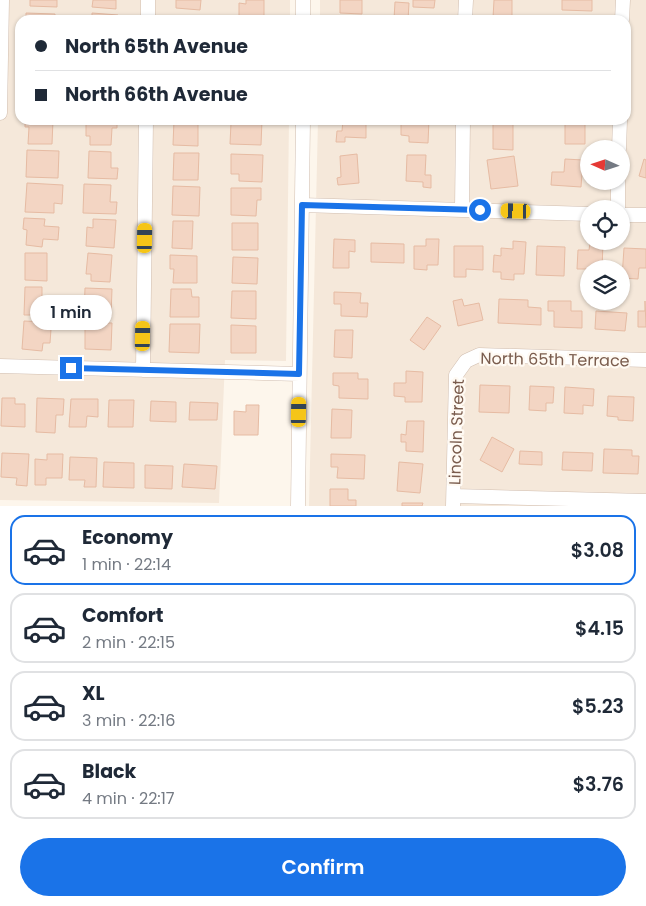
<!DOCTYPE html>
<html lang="en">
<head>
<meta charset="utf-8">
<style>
	:root { --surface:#fff; --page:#f6f6f7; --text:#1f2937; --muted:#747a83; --line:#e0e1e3; --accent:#1a73e8 }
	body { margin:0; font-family:Poppins,sans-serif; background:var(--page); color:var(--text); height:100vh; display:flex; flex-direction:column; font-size:19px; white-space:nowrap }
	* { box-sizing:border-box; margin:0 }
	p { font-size:16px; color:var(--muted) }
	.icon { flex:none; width:28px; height:28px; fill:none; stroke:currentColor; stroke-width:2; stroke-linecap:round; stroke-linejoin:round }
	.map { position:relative; height:506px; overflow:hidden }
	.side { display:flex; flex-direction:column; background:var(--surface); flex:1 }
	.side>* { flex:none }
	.banner { position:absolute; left:15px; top:15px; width:616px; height:110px; border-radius:15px; box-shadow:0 1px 4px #0004; display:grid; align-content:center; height:110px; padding:0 20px; background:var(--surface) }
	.needle { width:32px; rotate:273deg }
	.controls { position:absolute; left:580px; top:140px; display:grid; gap:10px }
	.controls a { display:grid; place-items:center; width:50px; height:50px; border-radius:50%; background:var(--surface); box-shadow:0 1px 4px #0004; font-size:25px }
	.end { position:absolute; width:22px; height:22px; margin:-11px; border:6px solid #1a73e8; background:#fff; box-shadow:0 0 0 2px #fff }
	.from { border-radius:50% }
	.bubble { position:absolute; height:35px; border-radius:18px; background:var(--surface); box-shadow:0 1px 4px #0004; font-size:16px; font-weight:600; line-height:35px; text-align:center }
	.car { position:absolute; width:15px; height:30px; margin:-15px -8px; border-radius:6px; box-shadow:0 0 4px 1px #0007; background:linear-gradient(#f5c518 24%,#345 0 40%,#f5c518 0 76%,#345 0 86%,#f5c518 0) }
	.banner b { display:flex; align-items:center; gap:18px; height:48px; font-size:19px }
	.banner b+b { border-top:1px solid var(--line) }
	.banner i { width:12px; height:12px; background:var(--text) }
	ul { padding:9px 0 0; list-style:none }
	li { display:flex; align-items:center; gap:15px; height:70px; margin:0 10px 8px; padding:0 10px; border:2px solid var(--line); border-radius:15px }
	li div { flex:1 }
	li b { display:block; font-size:19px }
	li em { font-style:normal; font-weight:600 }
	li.current { border-color:var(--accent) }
	li>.icon { width:45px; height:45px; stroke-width:1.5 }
	.cta { display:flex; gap:10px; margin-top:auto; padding:10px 20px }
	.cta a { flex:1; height:58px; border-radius:30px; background:var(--accent); color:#fff; font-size:20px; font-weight:600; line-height:58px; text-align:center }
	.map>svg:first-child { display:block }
</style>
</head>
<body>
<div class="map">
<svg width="646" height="506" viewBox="0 0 646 506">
	<rect width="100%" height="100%" fill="#fdf6ec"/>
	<!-- residential -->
	<path fill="#f5e8da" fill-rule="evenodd" d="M0 0H290V20H20V120H289L286 361 225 360 219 503 0 500Z
		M320 0H646V506H309L318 120H626V20H320ZM589 149H621V181H589ZM589 209H621V241H589ZM589 269H621V301H589Z"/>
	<!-- building -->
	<path fill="#f3d5c3" stroke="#e6bba3" d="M30 0H57V7L30 6Z
		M93 0H116V9L92 7Z
		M176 0H201L200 10 176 8Z
		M246 0H264V20H239V3L246 4Z
		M340 0H362V14L340 13Z
		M413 0H435L434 8 413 7Z
		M494 0H512V19L493 18Z
		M562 0H592V11L562 10Z
		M395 2 409 3 408 20 394 19Z
		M26 13 55 14V20H26Z
		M92 13 118 15V20H92Z
		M181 16H201V20H181Z
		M25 120H53L52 144H28L29 127H25Z
		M86 120H117V128H112L111 145H90V136H86Z
		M174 120H198V146L173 145Z
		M239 120H262L261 145 230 144 231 123H239Z
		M343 120H366V138L345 137V142H336L337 131H342Z
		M401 120H429L428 143 409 142V136L401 135Z
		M493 120H513V150L493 149Z
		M565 120H585V144H565Z
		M27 150 59 151 58 178 26 177Z
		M89 151 111 152V168H118L117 179 88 178Z
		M174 153H199L198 180H173Z
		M231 154 263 155 262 182 239 181V174H231Z
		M357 154 359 183 338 185 337 178 341 177 340 156Z
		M407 155H426L425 175H431V188L423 187V182L406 181Z
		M514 156 518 186 491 189 487 160Z
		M565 159 583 160 581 187 551 185 552 172H564Z
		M644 159 646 160V178L639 176Z
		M27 183 63 185 62 204 54 203V213L25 212Z
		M84 184 111 185 110 202H117L116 214 83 213Z
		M173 186 200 187 199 216 172 215Z
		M231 188H261V200H257L256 216 231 215Z
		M24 218 45 219 44 226 59 227 58 240 43 239 42 247 26 245 27 230 23 229Z
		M93 219 116 220 114 248 86 246 87 227 93 228Z
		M173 221H193L192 249 172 248Z
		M232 223H258V250H232Z
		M334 239 355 240V252L349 251V268H333Z
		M426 239H439L438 265H427V270L414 269V246H426Z
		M513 241 526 242 524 274H514V280L501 279V272H493L494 255 501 256V248L513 249Z
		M371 243 404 244V263L371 262Z
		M590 243H603L602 269H577L578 250H589Z
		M454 246H483V270L466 269V277H454Z
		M537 246 565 247 564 276 536 275Z
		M624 248 646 249V268H639L638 279 622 278Z
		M25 253H47V281L25 280Z
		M88 253 112 255 110 282 91 281V274H86Z
		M170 255 197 256V283H173L174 269H170Z
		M233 257 258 258 257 284 232 283Z
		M25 287H42V315H24Z
		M85 288 112 289 111 316H84Z
		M171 289H191L192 297H199V317H170Z
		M232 291H256V319L231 318Z
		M334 292 361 293 360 303H368L367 317 341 316V304H334Z
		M462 299 464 306 479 303 483 320 458 326 453 301Z
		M499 299 528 300V307L541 308V325L498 323Z
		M548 301H571V311H582V328L554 327V311H548Z
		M645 301 646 327H638V311H645Z
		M596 311 627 313 625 331 595 329Z
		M427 317 441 326 424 350 410 340Z
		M24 321 44 322V328L51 329 50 343H43L42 351 22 349Z
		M85 323H112L111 350 85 349Z
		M170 324H200L199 353 169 352Z
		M231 325 256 326V353H231Z
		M335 330H353L352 358 334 357Z
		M406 371 423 372 422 402H405V397L394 396V383H406Z
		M333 373H358V379H368V399L339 398V386L333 385Z
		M480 385 510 386 509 413 479 412Z
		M530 386 554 387 553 403H546V411L529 410Z
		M565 387 594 389 593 406 583 405V414L564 413Z
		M608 396 634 397 633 421 618 420V417L607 416Z
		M2 398H15V404H25V427L1 426Z
		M37 398 64 399 63 415H56L55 433 36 432Z
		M71 399H98V417L87 416 86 427H69Z
		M109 400H134L133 427H108Z
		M151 401 176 402V422L150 421Z
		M190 402 218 403 217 420H189Z
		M246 405H259L258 435H234V411L246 412Z
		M332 409 352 410 351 438H331Z
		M407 421H424L423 452 406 451V442H401V434L406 435Z
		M492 437 514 449 502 472 480 460Z
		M604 449 632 450V456H639L638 474 603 473Z
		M520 451 542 452V465L519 464Z
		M563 452 593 453 592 471 562 470Z
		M2 453 29 454 27 486 16 485 17 478 1 477Z
		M47 454H63L62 478H46V485H35V459L47 460Z
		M331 454 365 455 364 479 337 478 338 467H331Z
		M70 457 97 458 96 487H84L85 480H69Z
		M104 462 134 463V488L103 487Z
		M399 462 423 464 420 493 397 491Z
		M184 464 217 466 215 489 182 487Z
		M145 465 173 466 172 489 145 488Z
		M330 489H348V500H356V506H330Z
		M402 503H423L422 506H402Z"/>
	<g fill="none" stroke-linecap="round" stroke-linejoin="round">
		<!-- minor casing -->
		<g stroke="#d1beb0" stroke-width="15">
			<path id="minor" d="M148 20V0
				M303 20V0
				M465 20 466 0
				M622 20 623 0
				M0 113 2 0
				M619 149 620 120
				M302 205 589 214
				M462 209 463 120
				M618 209V181
				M621 215H646
				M0 366 299 374
				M143 370 146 120
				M454 496 646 501
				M298 506 303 120
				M453 506 456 375 466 361 479 355 646 360"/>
		</g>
		<!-- minor -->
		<use href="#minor" stroke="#fff" stroke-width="14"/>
	</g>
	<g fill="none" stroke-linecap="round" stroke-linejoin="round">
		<!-- route -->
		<path stroke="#1a73e8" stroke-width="6" d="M71 368 299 374 302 205 480 210"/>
	</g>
	<g text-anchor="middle" stroke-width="4.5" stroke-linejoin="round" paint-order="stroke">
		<!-- street labels -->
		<g font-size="16" fill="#7a5c4d" stroke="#fffaf3">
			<text transform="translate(555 359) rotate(1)" y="6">North 65th Terrace</text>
			<text transform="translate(456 432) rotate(-88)" y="6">Lincoln Street</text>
		</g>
	</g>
</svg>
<div class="controls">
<a><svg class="needle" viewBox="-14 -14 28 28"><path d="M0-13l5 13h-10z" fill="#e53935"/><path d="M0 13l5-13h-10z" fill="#747a83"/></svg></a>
<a><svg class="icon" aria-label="locate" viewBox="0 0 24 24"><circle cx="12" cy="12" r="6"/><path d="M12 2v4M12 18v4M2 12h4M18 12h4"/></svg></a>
<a><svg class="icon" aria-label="layers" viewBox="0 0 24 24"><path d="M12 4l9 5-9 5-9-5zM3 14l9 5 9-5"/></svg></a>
</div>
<i class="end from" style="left:480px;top:210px"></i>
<i class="end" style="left:71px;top:368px"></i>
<div class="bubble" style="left:30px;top:295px;width:82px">1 min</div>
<i class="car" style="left:516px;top:211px;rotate:272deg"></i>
<i class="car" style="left:145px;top:238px;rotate:1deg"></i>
<i class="car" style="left:143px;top:336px;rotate:1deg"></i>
<i class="car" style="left:299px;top:412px;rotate:1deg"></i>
<div class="banner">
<b><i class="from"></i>North 65th Avenue</b>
<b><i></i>North 66th Avenue</b>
</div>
</div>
<section class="side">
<ul>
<li class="current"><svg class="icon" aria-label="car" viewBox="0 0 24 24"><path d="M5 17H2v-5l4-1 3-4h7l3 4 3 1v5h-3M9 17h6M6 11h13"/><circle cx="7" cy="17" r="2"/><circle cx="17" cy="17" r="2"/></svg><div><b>Economy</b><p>1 min · 22:14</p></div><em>$3.08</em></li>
<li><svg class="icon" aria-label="car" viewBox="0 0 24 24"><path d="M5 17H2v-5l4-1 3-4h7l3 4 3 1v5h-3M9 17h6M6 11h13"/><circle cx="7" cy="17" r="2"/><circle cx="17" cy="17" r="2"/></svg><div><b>Comfort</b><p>2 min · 22:15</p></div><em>$4.15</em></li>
<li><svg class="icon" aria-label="car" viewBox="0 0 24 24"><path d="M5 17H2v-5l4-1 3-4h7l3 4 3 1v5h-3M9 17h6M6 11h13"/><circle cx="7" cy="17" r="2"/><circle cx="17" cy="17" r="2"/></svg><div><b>XL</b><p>3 min · 22:16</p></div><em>$5.23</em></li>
<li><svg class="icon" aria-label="car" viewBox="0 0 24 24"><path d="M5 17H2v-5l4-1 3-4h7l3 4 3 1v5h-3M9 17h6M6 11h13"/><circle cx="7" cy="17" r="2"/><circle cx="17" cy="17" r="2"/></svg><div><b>Black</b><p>4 min · 22:17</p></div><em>$3.76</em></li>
</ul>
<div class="cta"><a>Confirm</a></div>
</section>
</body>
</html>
